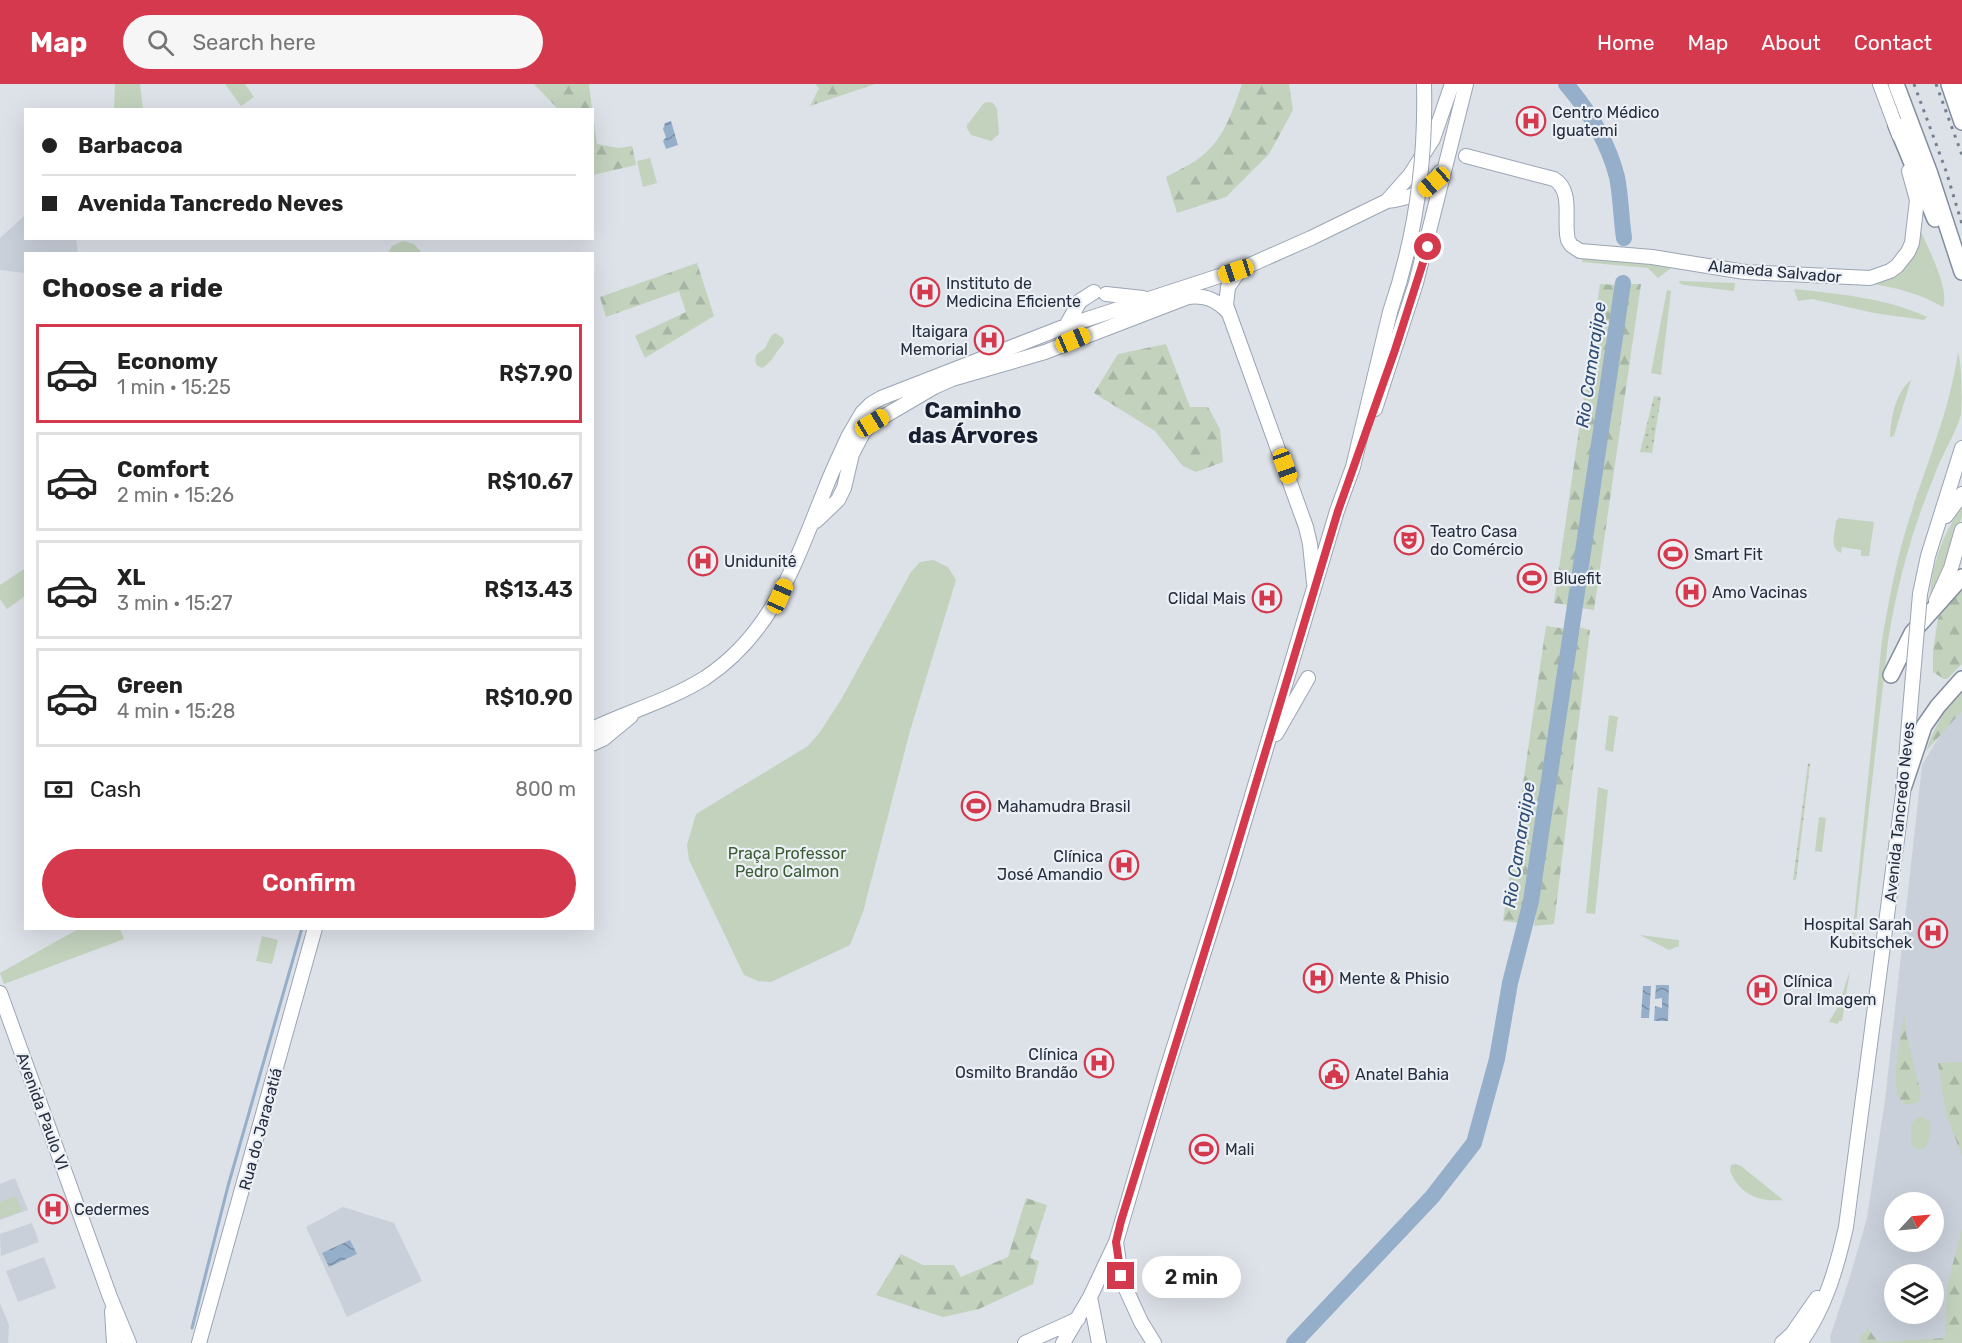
<!DOCTYPE html>
<html lang="en">
<head>
<meta charset="utf-8">
<style>
	:root { --surface:#fff; --page:#f6f6f6; --text:#222; --muted:#767676; --line:#e0e0e0; --accent:#d5394e }
	body { margin:0; font-family:Rubik,sans-serif; background:var(--page); color:var(--text); height:100vh; display:flex; flex-direction:column; font-size:22px; white-space:nowrap }
	* { box-sizing:border-box; margin:0 }
	p { font-size:20px; color:var(--muted) }
	.icon { flex:none; width:33px; height:33px; fill:none; stroke:currentColor; stroke-width:2; stroke-linecap:round; stroke-linejoin:round }
	.map { position:relative; flex:1; overflow:hidden }
	.drawer { position:absolute; left:24px; top:168px; width:570px; height:678px; display:flex; flex-direction:column; background:var(--surface); border-radius:0px; box-shadow:0 6px 24px #0002 }
	.drawer>* { flex:none }
	.hud { position:absolute; left:24px; top:24px; width:570px; height:132px; border-radius:0px; box-shadow:0 6px 24px #0002; display:grid; align-content:center; height:132px; padding:0 18px; background:var(--surface) }
	.needle { width:39px; rotate:64deg }
	.buttons { position:absolute; left:1884px; top:1108px; display:grid; gap:12px }
	.buttons a { display:grid; place-items:center; width:60px; height:60px; border-radius:50%; background:var(--surface); box-shadow:0 6px 24px #0002; font-size:30px }
	.end { position:absolute; width:27px; height:27px; margin:-14px; border:8px solid #d5394e; background:#fff; box-shadow:0 0 0 3px #fff }
	.from { border-radius:50% }
	.bubble { position:absolute; height:42px; border-radius:21px; background:var(--surface); box-shadow:0 6px 24px #0002; font-size:20px; font-weight:600; line-height:42px; text-align:center }
	.car { position:absolute; width:18px; height:36px; margin:-18px -9px; border-radius:8px; box-shadow:0 0 4px 2px #0007; background:linear-gradient(#f5c518 24%,#345 0 40%,#f5c518 0 76%,#345 0 86%,#f5c518 0) }
	.hud b { display:flex; align-items:center; gap:21px; height:57px; font-size:22px }
	.hud b+b { border-top:2px solid var(--line) }
	.hud i { width:15px; height:15px; background:var(--text) }
	ul { padding:0; list-style:none }
	li { display:flex; align-items:center; gap:18px; height:99px; margin:0 12px 9px; padding:0 6px; border:3px solid var(--line); border-radius:0px }
	li div { flex:1 }
	li b { display:block; font-size:22px }
	li em { font-style:normal; font-weight:600 }
	li.selected { border-color:var(--accent) }
	li>.icon { width:54px; height:54px; stroke-width:1.5 }
	h2 { padding:0 18px; font-size:27px; line-height:72px }
	.pay { display:flex; align-items:center; gap:15px; height:66px; padding:0 18px; font-size:22px }
	.pay p { margin-inline-start:auto }
	.action { display:flex; gap:12px; margin-top:auto; padding:12px 18px }
	.action a { flex:1; height:69px; border-radius:36px; background:var(--accent); color:#fff; font-size:24px; font-weight:600; line-height:69px; text-align:center }
	header { display:flex; align-items:center; gap:36px; box-sizing:border-box; height:84px; padding:0 30px; background:var(--accent); color:#fff }
	header strong { font-size:28px }
	nav { display:flex; gap:33px; margin-inline-start:auto; font-size:21px }
	.search { width:420px; height:54px; background:var(--page); display:flex; align-items:center; gap:15px; box-sizing:border-box; padding:0 21px; border-radius:33px; color:var(--muted); font-size:22px }
	.map>svg:first-child { display:block }
</style>
</head>
<body>
<header>
<strong>Map</strong>
<div class="search"><svg class="icon" aria-label="search" viewBox="0 0 24 24"><circle cx="10" cy="10" r="6"/><path d="M15 15l6 6"/></svg>Search here</div>
<nav><a>Home</a><a>Map</a><a>About</a><a>Contact</a></nav>
</header>
<div class="map">
<svg width="1962" height="1259" viewBox="0 0 1962 1259">
	<defs>
		<pattern id="forest-firs" width="22" height="20" patternUnits="userSpaceOnUse" patternTransform="scale(1.5)"><rect width="22" height="20" fill="#c2d2bd"/><path d="M5 1l3.5 6h-7zM16 11l3.5 6h-7z" fill="#a7b5a4"/></pattern>
		<pattern id="garden-dots" width="8" height="8" patternUnits="userSpaceOnUse" patternTransform="scale(1.5)"><rect width="8" height="8" fill="#c2d2bd"/><path d="M2 2h.1M6 6h.1" fill="none" stroke="#a7b5a4" stroke-width="1.8" stroke-linecap="round"/></pattern>
		<pattern id="water-waves" width="16" height="10" patternUnits="userSpaceOnUse" patternTransform="scale(1.5)"><rect width="16" height="10" fill="#95aeca"/><path d="M0 5q4-4 8 0t8 0" fill="none" stroke="#798ea5"/></pattern>
	</defs>
	<rect width="100%" height="100%" fill="#dde1e8"/>
	<!-- built -->
	<path fill="#cad0da" fill-rule="evenodd" d="M25 131 26 154 76 155 78 169 26 170 25 189 0 186V154Z
		M1962 615V1259H1831L1830 1253 1849 1196 1867 1134 1885 1016 1922 681ZM1894 1119H1934V1158H1894ZM1894 1191H1934V1230H1894Z
		M15 1094 28 1126 0 1136V1100Z
		M343 1123 394 1139 422 1197 347 1233 306 1143Z
		M32 1139 39 1158 1 1172 0 1150Z
		M44 1173 56 1204 18 1218 6 1187Z
		M0 1219 9 1241 8 1259H0Z"/>
	<!-- green -->
	<path fill="#c2d2bd" d="M115 0H140L143 25H114Z
		M225 0H245L254 13 241 22Z
		M990 18 993 19 997 25 999 50 991 57 971 51 967 44V41L984 19Z
		M650 74 657 99 643 103 637 77Z
		M1921 147C1928 165 1950 205 1943 223 1919 209 1896 204 1869 199 1903 187 1912 185 1921 147Z
		M403 157 414 160 422 169H388L392 162Z
		M1582 171 1675 181 1658 194 1648 184 1582 178Z
		M1680 197 1735 199 1734 207 1684 201 1679 199Z
		M1794 205C1839 210 1886 214 1927 233L1924 236 1874 229 1812 215 1798 217Z
		M1667 206 1671 207 1661 291 1651 289Z
		M775 249 783 254 784 259C776 267 772 279 762 284 755 282 755 278 756 271L765 264 771 252Z
		M1958 268C1962 279 1962 320 1961 331 1955 351 1942 370 1935 390 1912 446 1898 496 1888 557L1853 865H1851L1882 556C1889 516 1896 477 1908 439 1925 383 1950 327 1958 268Z
		M1911 296 1896 345 1894 352 1890 353C1891 334 1895 309 1911 296Z
		M1962 423V432L1947 479 1930 512C1932 480 1943 449 1962 423Z
		M1839 434 1874 438 1869 472H1861V466L1842 463 1841 469C1829 464 1835 448 1836 437Z
		M933 476 948 483 956 496 910 647 863 828 850 861 771 898 758 897 744 891 689 776 687 761 696 730 808 662 820 648 842 614 911 488 920 478Z
		M24 485 25 488V512L7 525 0 515V501Z
		M1609 631 1618 633 1613 668 1605 666Z
		M1598 703 1608 706 1595 830 1586 829Z
		M1819 733 1826 734 1822 768 1815 767Z
		M80 844 120 845 124 855 4 900 0 889Z
		M1640 851 1679 856V862L1669 866Z
		M262 852 278 856 272 880 256 877Z
		M1850 886 1842 937H1839L1838 940 1829 938 1839 921Z
		M1922 1033 1930 1038C1931 1048 1930 1056 1925 1064L1919 1066 1911 1061V1041L1915 1035Z
		M1735 1080 1741 1082 1783 1116C1759 1118 1740 1111 1730 1087L1731 1081Z
		M16 1112 22 1127 0 1135V1118Z"/>
	<!-- forest -->
	<path fill="url(#forest-firs)" d="M534 0H589L592 25H558Z
		M815 0H875L810 22 819 4Z
		M1242 0H1289L1293 26 1269 70 1226 113 1177 129 1166 93C1178 86 1193 80 1203 71 1225 53 1233 26 1242 0Z
		M593 29 597 60 618 64 632 62 636 81 593 91Z
		M697 179 714 232 645 274 635 252 686 228 679 207 606 233 600 213Z
		M1600 200 1617 201 1569 521 1554 519Z
		M1629 200H1641L1594 526 1581 524Z
		M1166 260 1190 323H1208L1220 345 1223 378 1196 388 1183 382 1155 347 1094 309 1118 270Z
		M1962 502V580L1947 595H1944L1933 588V568L1938 534Z
		M1546 542 1567 545 1520 839 1503 837Z
		M1578 543 1590 546 1554 840 1534 842Z
		M1962 607V627L1926 667C1934 644 1944 624 1962 607Z
		M1905 928 1906 949 1921 1010 1919 1018C1915 1019 1909 1021 1905 1020 1886 1014 1902 945 1905 928Z
		M1962 978V1072L1946 1030 1938 979Z
		M1026 1114 1047 1121 1030 1174 1039 1177 1033 1200 979 1225 943 1233 876 1211 901 1170 923 1181H954L961 1193 1008 1173Z
		M1962 1144V1259H1861L1859 1255 1868 1244 1878 1258 1945 1254 1947 1202Z"/>
	<!-- garden -->
	<path fill="url(#garden-dots)" d="M1654 312 1661 313 1652 369 1640 368Z
		M1808 679 1810 680 1796 796H1793Z"/>
	<!-- water -->
	<path fill="url(#water-waves)" d="M671 37 678 61 666 65 663 57 666 53 663 45 665 39Z
		M1656 901H1669L1668 937H1654L1655 922 1662 924V914L1655 915Z
		M1643 902H1651L1649 934H1641Z
		M350 1156 357 1170 329 1183 322 1169Z"/>
	<g fill="none" stroke-linecap="round" stroke-linejoin="round">
		<!-- stream -->
		<path stroke="#95aeca" stroke-width="3" d="M192 1244 228 1102 302 844"/>
		<!-- river -->
		<path stroke="#95aeca" stroke-width="16" d="M1566 0C1590 28 1608 58 1617 93 1621 113 1621 134 1624 154
			M1294 1259 1432 1113 1474 1059 1497 975 1510 899 1531 817 1623 199"/>
		<!-- major casing -->
		<g stroke="#9ba5b4" stroke-width="16">
			<path id="major" d="M1880 0 1899 51
				M1959 0 1962 9
				M1466 72 1554 95C1574 107 1563 137 1568 156L1571 161 1580 167 1652 173 1745 188 1870 194 1890 187 1897 182 1908 168 1912 159 1917 116 1909 87
				M1387 117C1409 115 1428 108 1440 88
				M1240 186 1228 203 1226 221 1306 443 1310 460 1314 499
				M1106 210 1143 214
				M1066 242 1080 217 1094 208
				M1375 325 1416 199 1466 0
				M1946 432 1962 410
				M816 437 838 416 844 404 852 370 863 349 872 339 883 333 934 303 952 295 1045 268 1188 213C1206 211 1217 216 1229 229
				M1920 510 1928 472 1962 364
				M1936 517 1951 484 1962 446
				M592 645C630 627 670 616 705 594 773 549 795 479 824 408 831 389 840 371 848 353L862 329 871 320 881 314 1066 242 1241 185 1311 154 1387 117 1410 91 1426 66 1433 55 1452 0
				M1276 650 1308 594
				M592 660 603 655 631 632
				M0 909 110 1213 129 1259
				M1090 1213 1099 1259
				M112 1227 114 1259
				M199 1259 315 844
				M1025 1259 1078 1235
				M1063 1259 1090 1213 1116 1158
				M1154 1259 1141 1238 1125 1203 1121 1192 1116 1158 1166 988 1228 792 1337 427 1353 383 1390 228
				M1782 1259 1792 1250 1817 1214
				M1800 1259C1825 1225 1837 1183 1846 1143L1904 702 1909 638"/>
		</g>
		<!-- highway casing -->
		<g stroke="#838e9f" stroke-width="18">
			<path id="highway" d="M1896 0 1930 90 1962 188
				M1949 0 1962 38
				M1896 41 1935 135
				M1891 591 1912 549 1962 493
				M1904 702 1924 642 1938 622 1962 595"/>
		</g>
		<!-- major -->
		<use href="#major" stroke="#fff" stroke-width="14"/>
		<!-- highway -->
		<use href="#highway" stroke="#fff" stroke-width="15"/>
		<!-- rail -->
		<path stroke="#758092" stroke-width="3" stroke-dasharray="3 6" stroke-linecap="butt" d="M1914 0 1946 87 1962 140
			M1936 0 1962 71"/>
		<!-- major-bridge casing -->
		<g stroke="#9ba5b4" stroke-width="16" stroke-linecap="butt">
			<path id="major-bridge" d="M1390 228C1415 155 1426 77 1424 0
				M1909 638 1920 510"/>
		</g>
		<!-- major-bridge -->
		<use href="#major-bridge" stroke="#fff" stroke-width="14"/>
	</g>
	<g fill="none" stroke-linecap="round" stroke-linejoin="round">
		<!-- route -->
		<path stroke="#d5394e" stroke-width="8" d="M1121 1192 1116 1158 1121 1137 1228 792 1338 427 1395 266 1428 163"/>
	</g>
	<!-- icons -->
	<defs>
		<g id="hospital-ring" transform="scale(1.5)"><circle r="9.5" fill="#ecf0f5" stroke="#d5394e" stroke-width="1.5"/><path d="M-5-5h3v3.5h4V-5h3V5h-3V1.5h-4V5h-3Z" fill="#d5394e"/></g>
		<g id="theatre-ring" transform="scale(1.5)"><circle r="9.5" fill="#ecf0f5" stroke="#d5394e" stroke-width="1.5"/><path d="M-5-5.5Q0-4 5-5.5V0Q5 5 0 6Q-5 5-5 0ZM-3.3-2.5H-1v1.5H-3.3ZM1-2.5H3.3v1.5H1ZM-2.8 1Q0 5.5 2.8 1Z" fill="#d5394e"/></g>
		<g id="stadium-ring" transform="scale(1.5)"><circle r="9.5" fill="#ecf0f5" stroke="#d5394e" stroke-width="1.5"/><path d="M0-5a6.5 5 0 1 0 0 10a6.5 5 0 1 0 0-10ZM-3.5-1.8h7v3.6h-7Z" fill="#d5394e"/></g>
		<g id="civic-ring" transform="scale(1.5)"><circle r="9.5" fill="#ecf0f5" stroke="#d5394e" stroke-width="1.5"/><path d="M-.6-6.5H3V-4.5H.6V-3L4-1V1h2V6H-6V1h2V-1L-.6-3ZM-1.2 2.5V6h2.4V2.5Z" fill="#d5394e"/></g>
	</defs>
	<g fill-rule="evenodd">
		<use href="#hospital-ring" x="1531" y="37"/>
		<use href="#hospital-ring" x="925" y="208"/>
		<use href="#hospital-ring" x="989" y="256"/>
		<use href="#theatre-ring" x="1409" y="456"/>
		<use href="#stadium-ring" x="1673" y="470"/>
		<use href="#hospital-ring" x="703" y="477"/>
		<use href="#stadium-ring" x="1532" y="494"/>
		<use href="#hospital-ring" x="1691" y="508"/>
		<use href="#hospital-ring" x="1267" y="514"/>
		<use href="#stadium-ring" x="976" y="722"/>
		<use href="#hospital-ring" x="1124" y="781"/>
		<use href="#hospital-ring" x="1933" y="849"/>
		<use href="#hospital-ring" x="1318" y="894"/>
		<use href="#hospital-ring" x="1762" y="906"/>
		<use href="#hospital-ring" x="1099" y="979"/>
		<use href="#civic-ring" x="1334" y="990"/>
		<use href="#stadium-ring" x="1204" y="1065"/>
		<use href="#hospital-ring" x="53" y="1125"/>
	</g>
	<g text-anchor="middle" stroke-width="4.5" stroke-linejoin="round" paint-order="stroke">
		<!-- poi labels -->
		<g font-size="16" fill="#252e3f" stroke="#ecf0f5" text-anchor="start">
			<text x="1552" y="34">Centro Médico<tspan x="1552" dy="18">Iguatemi</tspan></text>
			<text x="946" y="205">Instituto de<tspan x="946" dy="18">Medicina Eficiente</tspan></text>
			<text x="968" y="253" text-anchor="end">Itaigara<tspan x="968" dy="18">Memorial</tspan></text>
			<text x="1430" y="453">Teatro Casa<tspan x="1430" dy="18">do Comércio</tspan></text>
			<text x="1694" y="476">Smart Fit</text>
			<text x="724" y="483">Unidunitê</text>
			<text x="1553" y="500">Bluefit</text>
			<text x="1712" y="514">Amo Vacinas</text>
			<text x="1246" y="520" text-anchor="end">Clidal Mais</text>
			<text x="997" y="728">Mahamudra Brasil</text>
			<text x="1103" y="778" text-anchor="end">Clínica<tspan x="1103" dy="18">José Amandio</tspan></text>
			<text x="1912" y="846" text-anchor="end">Hospital Sarah<tspan x="1912" dy="18">Kubitschek</tspan></text>
			<text x="1339" y="900">Mente &amp; Phisio</text>
			<text x="1783" y="903">Clínica<tspan x="1783" dy="18">Oral Imagem</tspan></text>
			<text x="1078" y="976" text-anchor="end">Clínica<tspan x="1078" dy="18">Osmilto Brandão</tspan></text>
			<text x="1355" y="996">Anatel Bahia</text>
			<text x="1225" y="1071">Mali</text>
			<text x="74" y="1131">Cedermes</text>
		</g>
		<!-- street labels -->
		<g font-size="16" fill="#252e3f" stroke="#ecf0f5">
			<text transform="translate(1775 187) rotate(5)" y="6">Alameda Salvador</text>
			<text transform="translate(1899 728) rotate(-84)" y="6">Avenida Tancredo Neves</text>
			<text transform="translate(43 1027) rotate(70)" y="6">Avenida Paulo VI</text>
			<text transform="translate(260 1045) rotate(-75)" y="6">Rua do Jaracatiá</text>
		</g>
		<!-- park labels -->
		<g font-size="16" fill="#395b32" stroke="#ecf0f5">
			<text x="787" y="775">Praça Professor<tspan x="787" dy="18">Pedro Calmon</tspan></text>
		</g>
		<!-- water labels -->
		<g font-size="18" font-style="italic" fill="#2e4c74" stroke="#ecf0f5">
			<text transform="translate(1591 281) rotate(-82)" y="6">Rio Camarajipe</text>
			<text transform="translate(1519 761) rotate(-81)" y="6">Rio Camarajipe</text>
		</g>
		<!-- district labels -->
		<g font-size="22" font-weight="bold" fill="#181f2f" stroke="#ecf0f5">
			<text x="973" y="334">Caminho<tspan x="973" dy="25">das Árvores</tspan></text>
		</g>
	</g>
</svg>
<div class="buttons">
<a><svg class="needle" viewBox="-14 -14 28 28"><path d="M0-13l5 13h-10z" fill="#e53935"/><path d="M0 13l5-13h-10z" fill="#767676"/></svg></a>
<a><svg class="icon" aria-label="layers" viewBox="0 0 24 24"><path d="M12 4l9 5-9 5-9-5zM3 14l9 5 9-5"/></svg></a>
</div>
<i class="end from" style="left:1428px;top:163px"></i>
<i class="end" style="left:1121px;top:1192px"></i>
<div class="bubble" style="left:1142px;top:1172px;width:99px">2 min</div>
<i class="car" style="left:1434px;top:98px;rotate:229deg"></i>
<i class="car" style="left:1236px;top:187px;rotate:252deg"></i>
<i class="car" style="left:1073px;top:256px;rotate:67deg"></i>
<i class="car" style="left:872px;top:339px;rotate:59deg"></i>
<i class="car" style="left:1285px;top:382px;rotate:160deg"></i>
<i class="car" style="left:780px;top:512px;rotate:24deg"></i>
<div class="hud">
<b><i class="from"></i>Barbacoa</b>
<b><i></i>Avenida Tancredo Neves</b>
</div>
<section class="drawer">
<h2>Choose a ride</h2>
<ul>
<li class="selected"><svg class="icon" aria-label="car" viewBox="0 0 24 24"><path d="M5 17H2v-5l4-1 3-4h7l3 4 3 1v5h-3M9 17h6M6 11h13"/><circle cx="7" cy="17" r="2"/><circle cx="17" cy="17" r="2"/></svg><div><b>Economy</b><p>1 min · 15:25</p></div><em>R$7.90</em></li>
<li><svg class="icon" aria-label="car" viewBox="0 0 24 24"><path d="M5 17H2v-5l4-1 3-4h7l3 4 3 1v5h-3M9 17h6M6 11h13"/><circle cx="7" cy="17" r="2"/><circle cx="17" cy="17" r="2"/></svg><div><b>Comfort</b><p>2 min · 15:26</p></div><em>R$10.67</em></li>
<li><svg class="icon" aria-label="car" viewBox="0 0 24 24"><path d="M5 17H2v-5l4-1 3-4h7l3 4 3 1v5h-3M9 17h6M6 11h13"/><circle cx="7" cy="17" r="2"/><circle cx="17" cy="17" r="2"/></svg><div><b>XL</b><p>3 min · 15:27</p></div><em>R$13.43</em></li>
<li><svg class="icon" aria-label="car" viewBox="0 0 24 24"><path d="M5 17H2v-5l4-1 3-4h7l3 4 3 1v5h-3M9 17h6M6 11h13"/><circle cx="7" cy="17" r="2"/><circle cx="17" cy="17" r="2"/></svg><div><b>Green</b><p>4 min · 15:28</p></div><em>R$10.90</em></li>
</ul>
<div class="pay"><svg class="icon" aria-label="cash" viewBox="0 0 24 24"><path d="M3 7h18v10H3z"/><circle cx="12" cy="12" r="2"/></svg>Cash<p>800 m</p></div>
<div class="action"><a>Confirm</a></div>
</section>
</div>
</body>
</html>
